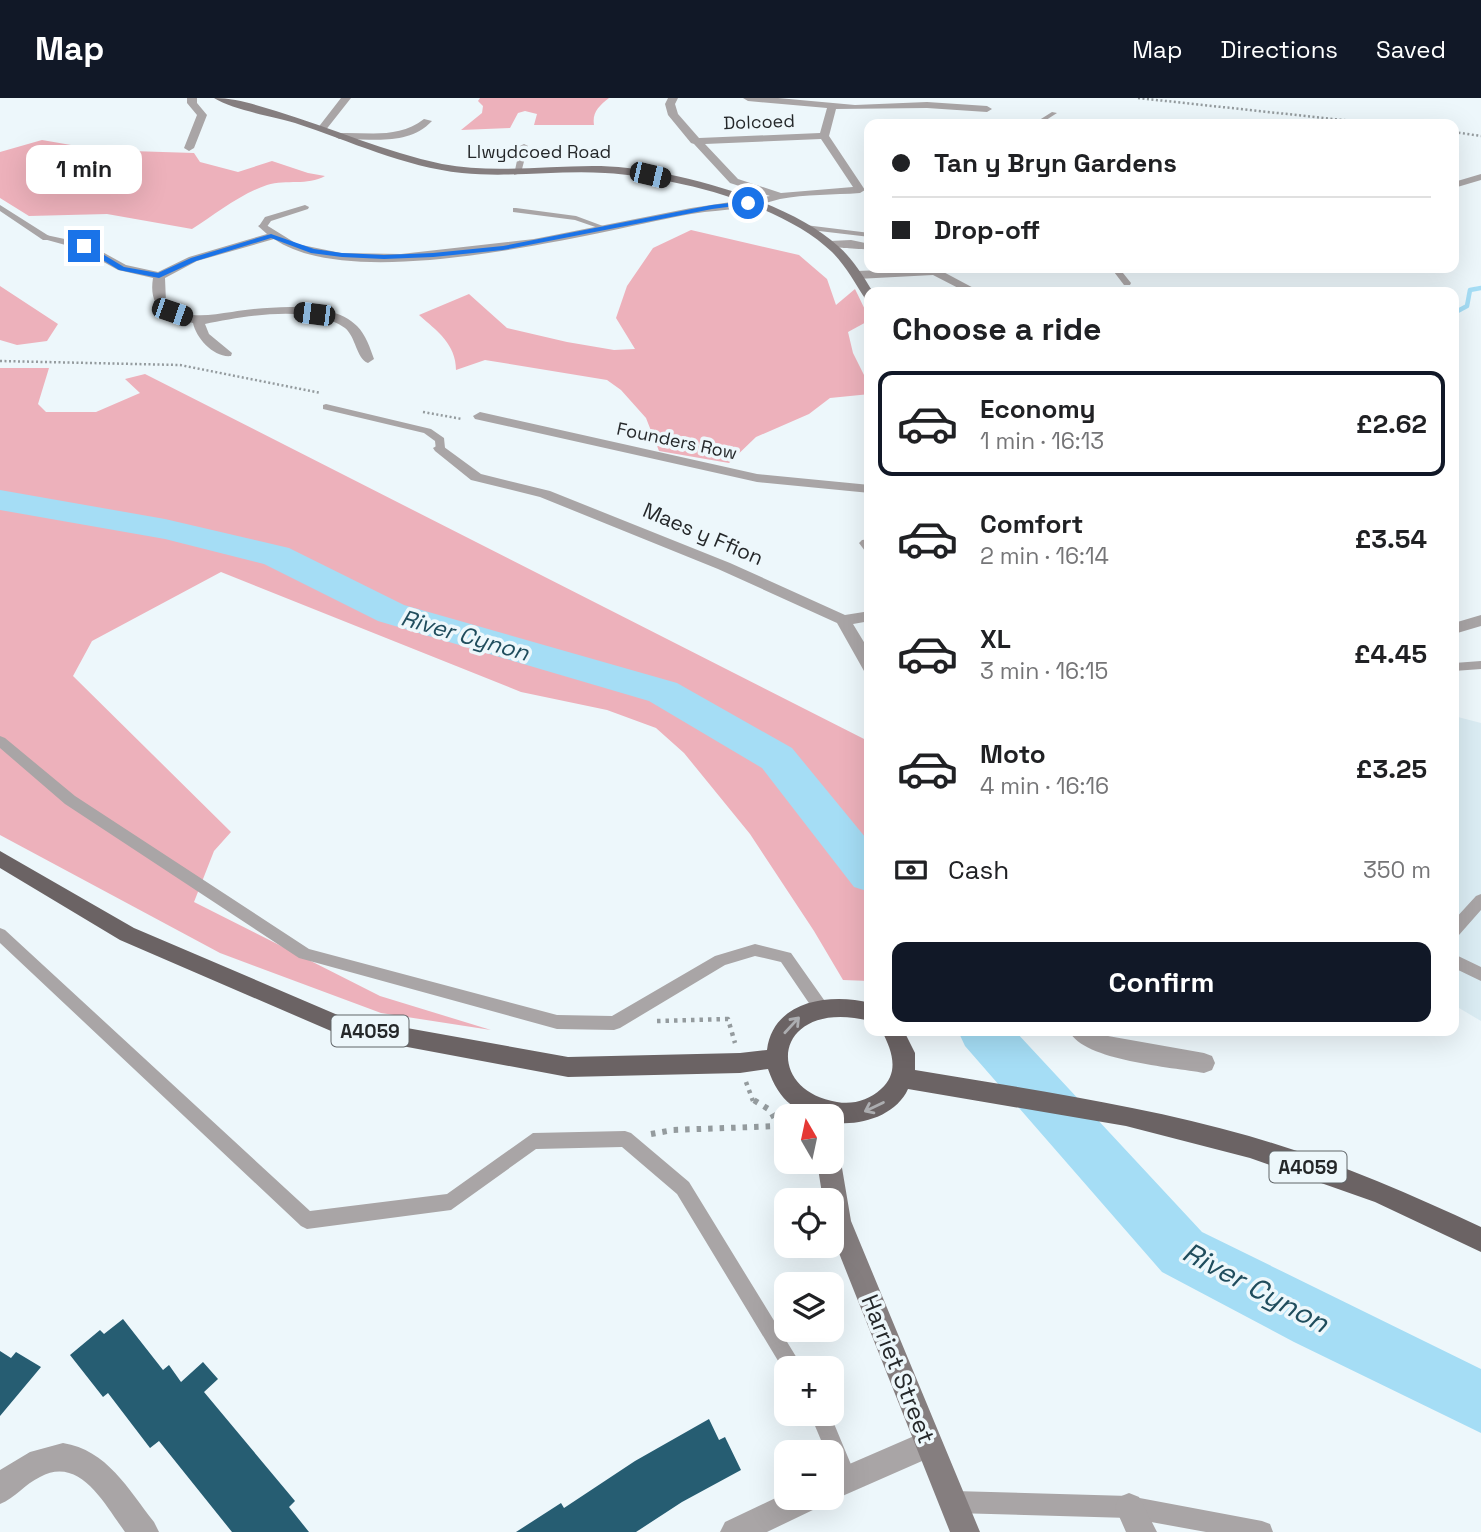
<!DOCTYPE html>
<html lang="en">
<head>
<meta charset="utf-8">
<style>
	:root { --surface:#fff; --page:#f6f6f6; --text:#202124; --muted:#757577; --line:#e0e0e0; --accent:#111827 }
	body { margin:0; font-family:"Space Grotesk",sans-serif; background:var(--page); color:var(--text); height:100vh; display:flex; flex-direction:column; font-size:26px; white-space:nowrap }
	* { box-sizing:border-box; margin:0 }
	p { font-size:23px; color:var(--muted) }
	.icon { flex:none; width:38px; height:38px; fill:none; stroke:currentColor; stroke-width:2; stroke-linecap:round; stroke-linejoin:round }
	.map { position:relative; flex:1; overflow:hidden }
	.details { position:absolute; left:864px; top:189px; width:595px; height:749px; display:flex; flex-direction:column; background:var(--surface); border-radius:14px; box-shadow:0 7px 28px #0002 }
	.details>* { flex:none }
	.guide { position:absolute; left:864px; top:21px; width:595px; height:154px; border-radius:14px; box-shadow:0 7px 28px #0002; display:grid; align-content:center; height:154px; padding:0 28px; background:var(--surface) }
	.needle { width:46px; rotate:351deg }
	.fabs { position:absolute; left:774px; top:1006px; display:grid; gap:14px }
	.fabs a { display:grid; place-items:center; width:70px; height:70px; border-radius:14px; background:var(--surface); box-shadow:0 7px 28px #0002; font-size:35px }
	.end { position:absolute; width:32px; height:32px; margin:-16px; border:9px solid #1a73e8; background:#fff; box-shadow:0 0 0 4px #fff }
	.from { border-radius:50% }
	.bubble { position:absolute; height:49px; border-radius:14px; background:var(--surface); box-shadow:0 7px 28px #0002; font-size:23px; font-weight:700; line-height:49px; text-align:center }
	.car { position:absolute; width:21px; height:42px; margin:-21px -10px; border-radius:9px; box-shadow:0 0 5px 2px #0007; background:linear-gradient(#222 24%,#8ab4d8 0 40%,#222 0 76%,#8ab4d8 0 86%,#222 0) }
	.guide b { display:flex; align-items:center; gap:24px; height:66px; font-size:26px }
	.guide b+b { border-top:2px solid var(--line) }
	.guide i { width:18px; height:18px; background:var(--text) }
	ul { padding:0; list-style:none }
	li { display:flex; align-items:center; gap:21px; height:105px; margin:0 14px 10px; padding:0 14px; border:4px solid transparent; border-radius:14px }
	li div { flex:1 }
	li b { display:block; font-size:26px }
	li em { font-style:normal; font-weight:700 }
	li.selected { border-color:var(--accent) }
	li>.icon { width:63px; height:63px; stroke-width:1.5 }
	h2 { padding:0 28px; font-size:32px; line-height:84px }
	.pay { display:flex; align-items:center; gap:18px; height:77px; padding:0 28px; font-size:26px }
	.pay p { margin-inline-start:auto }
	.primary-button { display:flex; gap:14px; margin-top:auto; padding:14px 28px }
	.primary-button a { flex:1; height:80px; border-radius:14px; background:var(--accent); color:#fff; font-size:28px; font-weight:700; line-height:80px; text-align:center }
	header { display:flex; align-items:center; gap:42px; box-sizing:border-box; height:98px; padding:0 35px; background:var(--accent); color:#fff }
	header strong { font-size:33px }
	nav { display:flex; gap:38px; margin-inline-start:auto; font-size:24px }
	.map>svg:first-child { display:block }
</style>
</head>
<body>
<header>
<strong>Map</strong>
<nav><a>Map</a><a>Directions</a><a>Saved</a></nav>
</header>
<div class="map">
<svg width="1481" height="1434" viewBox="0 0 1481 1434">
	<rect width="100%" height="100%" fill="#edf7fb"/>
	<!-- built -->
	<path fill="#dbedf4" d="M1454 618 1481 625V923L1454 907Z"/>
	<!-- green -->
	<path fill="#edb1bb" d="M480 0H609C599 8 592 14 594 27H534L537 16 525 13 518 15 510 30 461 32 482 15 483 8 478 3Z
		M42 42 100 52 194 55 200 64 238 74 272 63 308 75 325 78C307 88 287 81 267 87 240 96 216 116 192 131L107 116 29 118 0 100V54Z
		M691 132 799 157 827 181 836 207 855 191 870 222 848 234 853 255 870 289V296L830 300 809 316 756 339 729 365 659 353 646 320 621 292 607 282 485 262 456 272C456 246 437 233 419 217L469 196 507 230 567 244 614 252 635 251 616 220 627 188 653 150Z
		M0 188 58 226 47 243 17 247 0 242Z
		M0 270H49L38 306 46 314H96L140 295 125 281 145 276 870 644V883L843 882 814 833 750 736 684 655 656 630 607 612 521 594 221 474 92 543 73 578 231 734 214 753 194 804 380 898 491 932 381 915 220 855 0 737Z"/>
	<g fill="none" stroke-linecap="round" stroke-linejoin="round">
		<!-- stream -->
		<path stroke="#a5ddf5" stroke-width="4.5" d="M1454 215 1467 208 1470 192 1481 190"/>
		<!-- river -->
		<path fill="#a5ddf5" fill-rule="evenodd" d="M0 392 165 421 289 450 404 507 677 585 792 650 870 745V794L854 789 762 670 649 603 378 523 264 466 165 441 0 412Z
			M958 933H1015L1202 1134 1481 1271V1335L1294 1244 1162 1174 965 948Z"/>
	</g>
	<!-- building -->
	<path fill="#265d72" d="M123 1221 163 1272 169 1267 181 1284 203 1264 218 1281 204 1294 295 1403 289 1409 309 1434H232L159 1343 150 1350 108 1295 103 1299 70 1257 100 1232 104 1236Z
		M0 1253 11 1260 16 1254 41 1269 0 1318Z
		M709 1321 719 1342 725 1339 741 1372 682 1404 636 1434H516L561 1405 564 1410 635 1363Z"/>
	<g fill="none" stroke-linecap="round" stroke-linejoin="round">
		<!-- path-far2 -->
		<path stroke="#949b9e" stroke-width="2.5" stroke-dasharray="2 2.5" stroke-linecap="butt" d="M1138 0 1380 26
			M1454 34 1481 38
			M0 263 180 267 321 295
			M423 314 462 321"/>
		<!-- path-far1 -->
		<path stroke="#949b9e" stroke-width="4.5" stroke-dasharray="3.5 5" stroke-linecap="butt" d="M657 923 728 921 735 945
			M746 984 753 1003"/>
		<!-- path -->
		<path stroke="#949b9e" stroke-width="6" stroke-dasharray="4.5 7" stroke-linecap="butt" d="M651 1036 673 1032 779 1028 770 1012 752 1001"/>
		<!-- service -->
		<path fill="#a9a5a6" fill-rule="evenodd" d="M1052 14 1057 15 1040 26H1033Z
			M524 46 528 48 521 75 514 77 520 48Z
			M0 107 49 138V142H43L0 113Z
			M305 107 309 109 308 111 271 123 266 130 259 128 265 119Z
			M516 110 576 118 611 131 607 133 575 122 513 114V110Z
			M805 127 870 135V139L802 131V127Z
			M1111 170H1119L1131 185 1130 187H1124Z
			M326 306 431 331 444 340 445 350 436 352 435 343 424 335 323 311V307Z
			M1481 563V571L1454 573V565Z
			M0 638 5 640 75 698 309 851 557 917 612 918 715 858 755 846 791 855 829 909 827 914 821 916 815 914 781 864 755 858 725 867 620 930 614 932 557 931 299 860 65 706 0 650Z
			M1481 796V812L1459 837 1454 839V822L1476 798Z
			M0 830 5 832 310 1113 447 1096 533 1035 625 1033 631 1035 689 1084 803 1270H786V1276L677 1096 622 1049 536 1051 451 1112 307 1131 301 1128 0 845Z
			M1454 856 1481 869V883L1454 870Z
			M810 1316H830L857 1381 854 1388 847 1391 840 1388 831 1368V1354H826Z
			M954 1393 1129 1398 1262 1423 1270 1426 1273 1434H1206L1129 1420 954 1415 947 1411 943 1404 947 1397Z"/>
		<!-- minor -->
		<path fill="#a9a5a6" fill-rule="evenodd" d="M187 0H197V5L207 17 194 50 189 53 184 50 197 17 187 5Z
			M341 0H351L325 33H319L317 31Z
			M668 0H678L675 6 678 16 699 40 820 35 827 10 748 3 743 0H778L855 7 927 4 987 8 992 11 987 14 927 10 836 11 829 38 865 92 860 95C834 97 805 96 780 101 768 104 757 108 744 110 727 112 709 113 691 116 594 134 357 198 274 141L197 163 165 180 166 204C185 223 208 217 232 214 265 209 331 201 357 228 366 237 370 250 374 261L368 265C356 260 356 239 345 230 311 206 244 218 205 226L209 236 232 255 231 258C214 260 196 240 193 225 167 217 148 212 153 180L118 172 80 151 40 140 46 137 88 146 126 167 158 174 189 159 267 136 258 128 263 125 297 146 341 155 401 156 534 141 691 110 770 98 730 85 694 46 691 45 668 17 665 6ZM821 41 853 89 781 95 738 81 705 46Z
			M424 21 432 23C407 49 371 40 339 41L334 38 339 35C370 34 398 41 424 21Z
			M1481 76V82L1454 90V84Z
			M851 142 870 146V152C857 150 833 151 824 146L830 143Z
			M936 170 981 194H966L933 177 857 181 851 177 857 173Z
			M480 314 757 376 870 387V395L757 384 475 321 473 318Z
			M440 346 481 376 550 393 730 465 845 517 870 513V523L853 526 870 554V575L864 573 837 525 718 471 540 399 471 382 435 353 433 350Z
			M870 441V455L865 453 859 445 862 442Z
			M1481 517V528L1454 536V525Z
			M1069 933H1099L1108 938 1204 955 1212 958 1215 965 1212 972 1204 975C1172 969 1084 963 1069 933Z
			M928 1332 938 1336 942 1346 938 1356 831 1403 823 1400H831V1374Z
			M63 1345C107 1352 128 1391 154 1424L159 1434H125C105 1407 80 1357 40 1379 25 1386 15 1400 0 1406V1372L30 1354Z
			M786 1395V1400H821L817 1410 767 1434H720L725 1424Z
			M1129 1395 1139 1399 1157 1434H1126L1115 1409 1119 1399Z"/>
		<!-- secondary -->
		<path fill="#857e7f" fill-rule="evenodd" d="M214 0C236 0 256 7 276 13 332 30 385 54 442 66 495 76 548 67 601 68 669 70 787 101 838 148 853 161 863 178 873 194H870V203L866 202C855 185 846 168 832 154 780 105 675 79 605 75 557 72 510 80 462 75 404 69 350 43 295 25 272 18 233 12 214 0Z
			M831 1054 838 1056 841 1064 851 1123 980 1434H950L831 1135V1102H823L817 1064H831Z"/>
		<!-- primary -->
		<path fill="#6b6364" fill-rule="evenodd" d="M0 753 134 830 340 918 568 959 740 955 767 952C773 902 831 895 870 905V923C773 899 762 992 837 1004 853 1007 869 1002 881 991 900 974 892 953 882 933H904L915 955V972C1027 991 1140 1007 1249 1038 1329 1061 1406 1094 1481 1129V1154L1375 1104 1250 1060 1126 1028 908 991C896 1018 859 1029 831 1024V1018C797 1018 779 1003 768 971L740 975 568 979 338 936 120 842 0 770Z"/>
	</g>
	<!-- one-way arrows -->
	<defs><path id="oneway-shaft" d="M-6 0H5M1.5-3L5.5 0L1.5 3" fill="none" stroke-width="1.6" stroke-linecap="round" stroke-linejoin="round" transform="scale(1.75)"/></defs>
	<g stroke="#acadb0">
		<use href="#oneway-shaft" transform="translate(792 927) rotate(-47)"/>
		<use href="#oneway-shaft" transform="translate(874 1009) rotate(154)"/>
	</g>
	<!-- route -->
	<path fill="#1a73e8" d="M748 103 750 106 712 111 503 152 433 159 384 161 342 159 311 155 271 140 196 163 159 180 119 172 80 148 86 146 124 169 158 175 191 160 271 136 314 151 342 155 384 157 433 155 503 148 712 107Z"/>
	<g text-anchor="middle" stroke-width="7" stroke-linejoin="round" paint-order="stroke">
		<!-- far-street labels -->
		<g font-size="18" fill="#25282a" stroke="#edf7fb">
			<text transform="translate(759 24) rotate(-2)" y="6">Dolcoed</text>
			<text x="539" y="60">Llwydcoed Road</text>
			<text transform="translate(677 343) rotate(12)" y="6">Founders Row</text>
		</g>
		<!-- shield labels -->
		<g fill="#edf7fb" stroke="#616669" stroke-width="2">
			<rect x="331.5" y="917.5" width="77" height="31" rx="5"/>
			<rect x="1269.5" y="1053.5" width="77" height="31" rx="5"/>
		</g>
		<g font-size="19" font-weight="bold" fill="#25282a">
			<text x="370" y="940">A4059</text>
			<text x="1308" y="1076">A4059</text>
		</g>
		<!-- street labels -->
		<g font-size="21" fill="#25282a" stroke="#edf7fb">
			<text transform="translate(703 436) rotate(23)" y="7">Maes y Ffion</text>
		</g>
		<!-- water labels -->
		<g font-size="23" font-style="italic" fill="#204d5d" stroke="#edf7fb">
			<text transform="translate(465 537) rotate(16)" y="8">River Cynon</text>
		</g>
		<!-- near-street labels -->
		<g font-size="24" fill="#25282a" stroke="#edf7fb">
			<text transform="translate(898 1271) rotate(68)" y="8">Harriet Street</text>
		</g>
		<!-- near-water labels -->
		<g font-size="28" font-style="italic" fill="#204d5d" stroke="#edf7fb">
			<text transform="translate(1256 1189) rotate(28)" y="10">River Cynon</text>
		</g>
	</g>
</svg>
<div class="fabs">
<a><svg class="needle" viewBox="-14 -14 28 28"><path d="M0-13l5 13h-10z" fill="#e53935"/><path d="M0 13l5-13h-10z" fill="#757577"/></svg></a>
<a><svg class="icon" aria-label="locate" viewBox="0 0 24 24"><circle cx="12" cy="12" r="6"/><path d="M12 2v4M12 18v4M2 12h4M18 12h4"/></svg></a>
<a><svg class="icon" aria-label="layers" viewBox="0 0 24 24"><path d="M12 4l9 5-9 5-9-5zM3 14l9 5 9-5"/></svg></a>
<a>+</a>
<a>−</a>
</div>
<i class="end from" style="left:748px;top:105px"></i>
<i class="end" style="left:84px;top:148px"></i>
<div class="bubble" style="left:26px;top:47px;width:116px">1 min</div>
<i class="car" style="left:650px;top:77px;rotate:103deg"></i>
<i class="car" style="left:172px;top:214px;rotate:109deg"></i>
<i class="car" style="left:314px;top:216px;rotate:277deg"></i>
<div class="guide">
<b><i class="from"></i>Tan y Bryn Gardens</b>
<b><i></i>Drop-off</b>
</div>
<section class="details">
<h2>Choose a ride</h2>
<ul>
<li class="selected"><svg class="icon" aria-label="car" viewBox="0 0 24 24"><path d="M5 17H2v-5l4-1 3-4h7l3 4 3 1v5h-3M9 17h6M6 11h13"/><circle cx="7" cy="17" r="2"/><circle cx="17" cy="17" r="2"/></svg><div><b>Economy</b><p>1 min · 16:13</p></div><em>£2.62</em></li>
<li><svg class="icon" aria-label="car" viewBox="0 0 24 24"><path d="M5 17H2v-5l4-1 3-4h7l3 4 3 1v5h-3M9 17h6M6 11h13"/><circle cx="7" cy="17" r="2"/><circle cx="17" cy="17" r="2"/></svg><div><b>Comfort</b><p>2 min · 16:14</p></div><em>£3.54</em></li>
<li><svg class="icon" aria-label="car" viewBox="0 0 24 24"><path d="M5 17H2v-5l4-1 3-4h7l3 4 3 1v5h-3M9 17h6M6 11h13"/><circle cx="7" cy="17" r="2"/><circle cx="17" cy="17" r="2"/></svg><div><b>XL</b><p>3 min · 16:15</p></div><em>£4.45</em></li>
<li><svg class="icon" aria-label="car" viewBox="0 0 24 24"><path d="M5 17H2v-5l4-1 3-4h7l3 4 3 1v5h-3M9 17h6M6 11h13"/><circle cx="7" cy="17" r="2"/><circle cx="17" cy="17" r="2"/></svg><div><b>Moto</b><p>4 min · 16:16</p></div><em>£3.25</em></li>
</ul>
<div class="pay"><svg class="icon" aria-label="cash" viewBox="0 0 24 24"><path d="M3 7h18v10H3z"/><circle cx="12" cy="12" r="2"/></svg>Cash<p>350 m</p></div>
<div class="primary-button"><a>Confirm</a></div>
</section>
</div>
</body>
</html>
